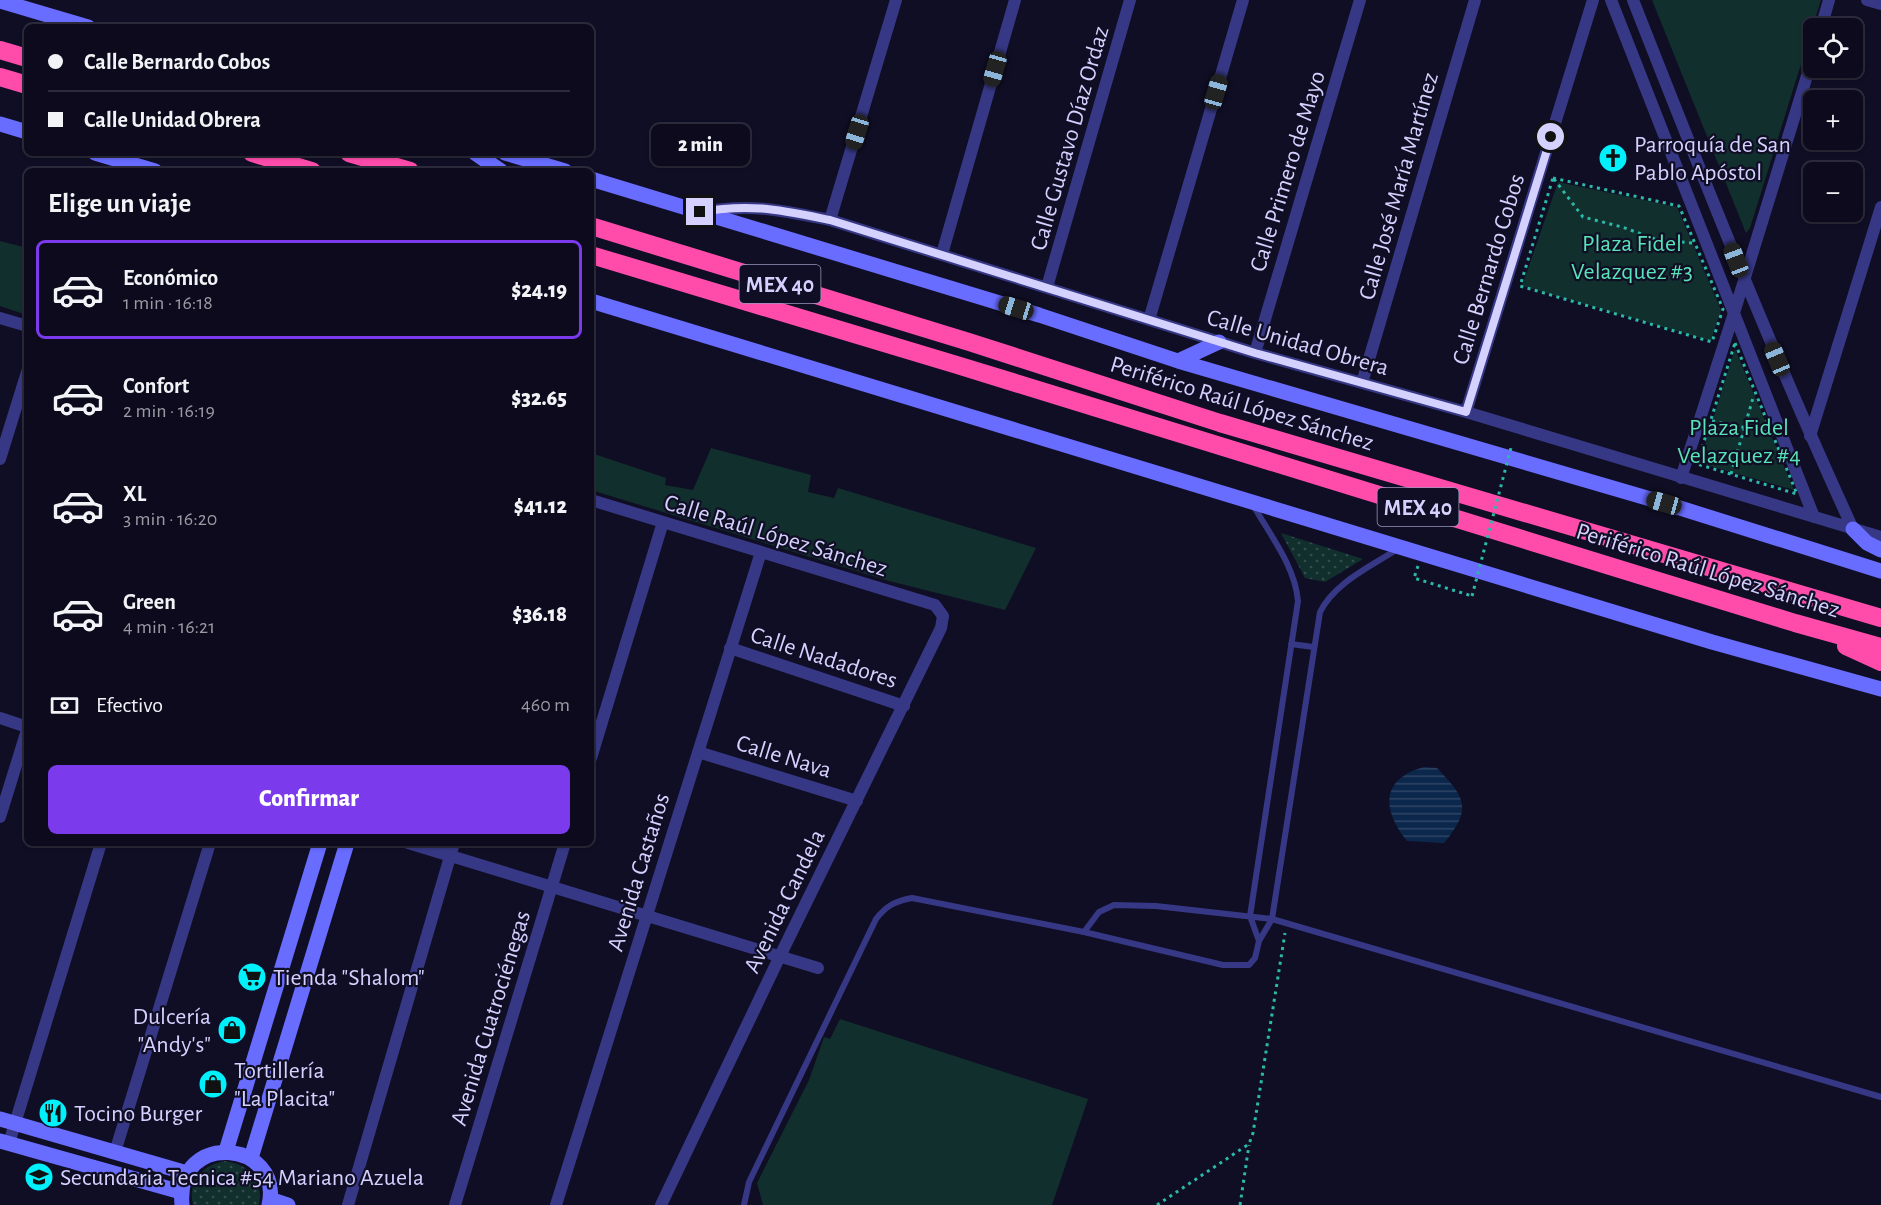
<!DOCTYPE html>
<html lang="es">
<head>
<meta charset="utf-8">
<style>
	:root { --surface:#0c0a1c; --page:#1a1829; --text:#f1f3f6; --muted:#9a9aa3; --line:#2c2b3b; --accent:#7c3aed }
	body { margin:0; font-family:"Alegreya Sans",sans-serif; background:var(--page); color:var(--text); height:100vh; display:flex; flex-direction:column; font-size:22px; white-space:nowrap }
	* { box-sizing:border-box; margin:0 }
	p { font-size:20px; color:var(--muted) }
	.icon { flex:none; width:33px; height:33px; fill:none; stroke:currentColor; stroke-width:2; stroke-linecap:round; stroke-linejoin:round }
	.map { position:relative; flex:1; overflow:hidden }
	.sheet { position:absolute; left:24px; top:168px; width:570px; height:678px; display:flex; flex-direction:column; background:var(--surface); border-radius:9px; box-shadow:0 2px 4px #0004,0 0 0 2px var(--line) }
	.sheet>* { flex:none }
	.hud { position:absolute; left:24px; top:24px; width:570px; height:132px; border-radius:9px; box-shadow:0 2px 4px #0004,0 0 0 2px var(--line); display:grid; align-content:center; height:132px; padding:0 24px; background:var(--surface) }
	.tools { position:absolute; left:1803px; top:18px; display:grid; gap:12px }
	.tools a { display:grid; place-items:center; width:60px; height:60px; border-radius:9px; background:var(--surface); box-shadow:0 2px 4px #0004,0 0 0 2px var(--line); font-size:30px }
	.end { position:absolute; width:27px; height:27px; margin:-14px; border:8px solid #d4d1ff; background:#111; box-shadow:0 0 0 3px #111 }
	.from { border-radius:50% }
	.bubble { position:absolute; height:42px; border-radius:9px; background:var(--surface); box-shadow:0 2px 4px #0004,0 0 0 2px var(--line); font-size:20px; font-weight:800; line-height:42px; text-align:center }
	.car { position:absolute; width:18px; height:36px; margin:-18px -9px; border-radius:8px; box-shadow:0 0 4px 2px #0007; background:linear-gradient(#222 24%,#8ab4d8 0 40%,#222 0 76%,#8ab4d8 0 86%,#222 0) }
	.hud b { display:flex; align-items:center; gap:21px; height:57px; font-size:22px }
	.hud b+b { border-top:2px solid var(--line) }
	.hud i { width:15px; height:15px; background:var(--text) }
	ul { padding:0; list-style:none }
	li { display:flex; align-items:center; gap:18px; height:99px; margin:0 12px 9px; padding:0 12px; border:3px solid transparent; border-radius:9px }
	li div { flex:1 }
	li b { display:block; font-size:22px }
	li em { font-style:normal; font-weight:800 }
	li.current { border-color:var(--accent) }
	li>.icon { width:54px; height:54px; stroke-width:1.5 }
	h2 { padding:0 24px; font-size:27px; line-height:72px }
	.pay { display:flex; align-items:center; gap:15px; height:66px; padding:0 24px; font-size:22px }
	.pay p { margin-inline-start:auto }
	.cta { display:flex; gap:12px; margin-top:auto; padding:12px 24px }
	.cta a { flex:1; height:69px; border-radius:9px; background:var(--accent); color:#fff; font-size:24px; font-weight:800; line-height:69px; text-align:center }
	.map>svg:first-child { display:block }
</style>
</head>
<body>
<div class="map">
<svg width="1881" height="1205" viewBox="0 0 1881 1205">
	<defs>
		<pattern id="grass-dots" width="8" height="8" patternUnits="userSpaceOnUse" patternTransform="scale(1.5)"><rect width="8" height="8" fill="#112f2c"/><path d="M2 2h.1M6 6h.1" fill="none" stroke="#334c4c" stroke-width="1.8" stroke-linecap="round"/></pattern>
		<pattern id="water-rules" width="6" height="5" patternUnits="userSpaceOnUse" patternTransform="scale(1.5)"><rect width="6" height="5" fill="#0b274b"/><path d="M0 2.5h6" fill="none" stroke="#2e4566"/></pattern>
	</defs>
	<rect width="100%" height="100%" fill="#100e25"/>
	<!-- grass -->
	<path fill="url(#grass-dots)" d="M1281 533 1363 559 1325 582 1305 578Z
		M225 1161C249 1164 264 1181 259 1205H193C187 1181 203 1165 225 1161Z"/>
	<!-- green -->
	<path fill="#112f2c" d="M1652 0H1821L1750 228 1746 233Z
		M1558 182 1677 207 1721 310 1711 341 1522 286Z
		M0 241 27 248V315L0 306Z
		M1735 349 1794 490 1699 463Z
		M711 448 811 475 808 492 834 498 838 488 1036 548 1005 610 889 581 591 490V453L666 478 665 485 693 490Z
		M840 1019 1088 1099 1052 1205H763L757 1183 809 1080 824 1037 830 1039Z"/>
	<!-- water -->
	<path fill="url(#water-rules)" d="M1424 767 1437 768C1466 798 1472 809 1444 843L1407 841C1382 810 1380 779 1424 767Z"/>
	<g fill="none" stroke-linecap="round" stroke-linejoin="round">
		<!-- path -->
		<path stroke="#2bb9a9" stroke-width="3" stroke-dasharray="3 4.5" stroke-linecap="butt" d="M1553 178 1679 206 1723 309 1712 342 1520 286Z
			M1554 179 1583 217 1622 227 1658 240 1693 243
			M1735 343 1797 494 1697 464Z
			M1712 421 1767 432
			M1731 474 1753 398
			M1418 566 1414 578 1472 596
			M1157 1205 1249 1144 1253 1133 1285 933
			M1240 1205 1249 1145"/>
		<!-- lane -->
		<path stroke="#373885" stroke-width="6" d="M1253 505C1270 535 1295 566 1298 601L1250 916 1259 941
			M1291 644 1313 647
			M1084 932 1223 965H1249L1255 958 1259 941 1272 919 1320 612C1335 582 1372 566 1399 548
			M744 1205 749 1182 876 919C886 906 895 901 912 898L1084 932 1099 912 1114 905 1156 906 1272 919 1881 1097"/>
		<!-- street -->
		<path stroke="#373885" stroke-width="12" d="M1611 0 1814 517
			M1633 0C1703 178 1773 355 1853 529
			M1867 0 1881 4
			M1821 28 1829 0
			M701 212C751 203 781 210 830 220L1255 353 1466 412 1881 537
			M830 220 896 0
			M942 254 1015 0
			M1047 287 1130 0
			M0 318 27 326
			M1149 320 1243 0
			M1255 353 1360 0
			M1362 383 1475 0
			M1466 412 1593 0
			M1810 436 1881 207
			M0 459 27 372
			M1681 478 1734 313 1814 53
			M591 500 935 605 943 616 941 628 780 956 661 1205
			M730 648 904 706
			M0 718 27 727
			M698 752 857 801
			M591 758 663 522
			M0 817 27 730
			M408 843 818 968
			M9 1143 101 843
			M115 1152 210 843
			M348 1205 454 843
			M455 1205 565 843
			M556 1205 761 552"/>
		<!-- secondary -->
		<path stroke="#686cff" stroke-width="15" d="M0 1 88 27
			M0 124 27 132
			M95 153 155 171
			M475 153 501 171
			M505 153 565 171
			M591 179 1039 315 1178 361 1664 503 1881 571
			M591 301 1712 642 1881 689
			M1178 361 1219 342
			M1853 529 1867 543 1881 550
			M0 1119 187 1173
			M0 1141 181 1192
			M226 1151 320 843
			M251 1158 347 843
			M270 1199 288 1205
			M182 1205C175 1129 284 1141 269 1205"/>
		<!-- highway -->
		<path stroke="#ff4cab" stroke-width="18" d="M0 50 27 58
			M0 77 27 85
			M252 153 312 171
			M349 153 410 171
			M591 226 969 342 1220 423 1881 618
			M591 255 957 365 1795 623 1881 647
			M1846 646 1881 662"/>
		<!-- path-bridge -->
		<path stroke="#2bb9a9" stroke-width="3" stroke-dasharray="3 4.5" stroke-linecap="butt" d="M1472 596 1512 444"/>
	</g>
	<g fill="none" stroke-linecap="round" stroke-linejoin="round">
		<!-- route -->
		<path stroke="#d4d1ff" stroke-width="8" d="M700 212C751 203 780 210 830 220L1255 353 1466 412 1551 137"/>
	</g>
	<!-- icons -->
	<defs>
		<g id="church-disc" transform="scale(1.5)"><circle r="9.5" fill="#00f0fc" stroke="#100e25"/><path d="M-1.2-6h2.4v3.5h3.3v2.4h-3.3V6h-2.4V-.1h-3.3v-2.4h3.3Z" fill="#111"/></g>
		<g id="supermarket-disc" transform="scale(1.5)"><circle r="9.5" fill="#00f0fc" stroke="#100e25"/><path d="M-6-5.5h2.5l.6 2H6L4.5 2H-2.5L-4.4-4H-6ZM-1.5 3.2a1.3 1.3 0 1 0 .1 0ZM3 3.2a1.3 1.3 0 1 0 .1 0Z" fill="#111"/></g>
		<g id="shop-disc" transform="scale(1.5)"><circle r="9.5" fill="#00f0fc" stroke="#100e25"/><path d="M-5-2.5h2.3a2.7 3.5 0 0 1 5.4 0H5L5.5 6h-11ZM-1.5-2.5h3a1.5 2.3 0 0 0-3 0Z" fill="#111"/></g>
		<g id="restaurant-disc" transform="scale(1.5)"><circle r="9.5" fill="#00f0fc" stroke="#100e25"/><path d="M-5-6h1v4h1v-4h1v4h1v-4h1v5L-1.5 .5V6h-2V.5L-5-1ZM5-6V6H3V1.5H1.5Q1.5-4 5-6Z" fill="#111"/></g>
		<g id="school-disc" transform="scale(1.5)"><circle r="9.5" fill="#00f0fc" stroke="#100e25"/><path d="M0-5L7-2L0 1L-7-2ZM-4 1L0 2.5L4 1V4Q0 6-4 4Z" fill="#111"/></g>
	</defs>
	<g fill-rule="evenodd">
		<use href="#church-disc" x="1613" y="158"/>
		<use href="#supermarket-disc" x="252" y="977"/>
		<use href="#shop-disc" x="232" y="1030"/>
		<use href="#shop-disc" x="213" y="1084"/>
		<use href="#restaurant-disc" x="53" y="1113"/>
		<use href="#school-disc" x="39" y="1177"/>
	</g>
	<g text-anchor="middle" stroke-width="4.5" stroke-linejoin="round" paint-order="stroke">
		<!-- shield labels -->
		<g fill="#100e25" stroke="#9996be" stroke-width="1.5">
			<rect x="739.5" y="265" width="81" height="38" rx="4.5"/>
			<rect x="1377.5" y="488" width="81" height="38" rx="4.5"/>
		</g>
		<g font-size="22" font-weight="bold" fill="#d4d1ff">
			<text x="780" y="292">MEX 40</text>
			<text x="1418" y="515">MEX 40</text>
		</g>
		<!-- street labels -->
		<g font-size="24" fill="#d4d1ff" stroke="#100e25">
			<text transform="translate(1069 138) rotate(-74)" y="8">Calle Gustavo Díaz Ordaz</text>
			<text transform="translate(1287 171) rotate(-73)" y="8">Calle Primero de Mayo</text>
			<text transform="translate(1398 186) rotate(-74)" y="8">Calle José María Martínez</text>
			<text transform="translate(1488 269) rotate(-73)" y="8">Calle Bernardo Cobos</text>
			<text transform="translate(1298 342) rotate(16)" y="8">Calle Unidad Obrera</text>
			<text transform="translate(1242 403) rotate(17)" y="8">Periférico Raúl López Sánchez</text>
			<text transform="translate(776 535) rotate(17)" y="8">Calle Raúl López Sánchez</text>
			<text transform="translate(1708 570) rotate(17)" y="8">Periférico Raúl López Sánchez</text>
			<text transform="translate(824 657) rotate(18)" y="8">Calle Nadadores</text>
			<text transform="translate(784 756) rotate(17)" y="8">Calle Nava</text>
			<text transform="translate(638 872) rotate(-73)" y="8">Avenida Castaños</text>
			<text transform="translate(784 901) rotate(-64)" y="8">Avenida Candela</text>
			<text transform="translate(490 1018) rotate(-73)" y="8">Avenida Cuatrociénegas</text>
		</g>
		<!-- poi labels -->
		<g font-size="24" fill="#d4d1ff" stroke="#100e25" text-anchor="start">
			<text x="1634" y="152">Parroquía de San<tspan x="1634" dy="28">Pablo Apóstol</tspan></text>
			<text x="273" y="985">Tienda "Shalom"</text>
			<text x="211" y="1024" text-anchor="end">Dulcería<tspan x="211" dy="28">"Andy's"</tspan></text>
			<text x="234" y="1078">Tortillería<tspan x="234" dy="28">"La Placita"</tspan></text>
			<text x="74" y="1121">Tocino Burger</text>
			<text x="60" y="1185">Secundaria Tecnica #54 Mariano Azuela</text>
		</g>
		<!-- park labels -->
		<g font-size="24" fill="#59e3b9" stroke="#100e25">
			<text x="1632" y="251">Plaza Fidel<tspan x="1632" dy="28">Velazquez #3</tspan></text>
			<text x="1739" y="435">Plaza Fidel<tspan x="1739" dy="28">Velazquez #4</tspan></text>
		</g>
	</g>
</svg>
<div class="tools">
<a><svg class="icon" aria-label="locate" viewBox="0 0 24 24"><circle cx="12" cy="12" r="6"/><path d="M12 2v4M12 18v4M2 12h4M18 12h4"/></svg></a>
<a>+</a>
<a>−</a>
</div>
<i class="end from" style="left:1551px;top:137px"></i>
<i class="end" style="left:700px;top:212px"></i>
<div class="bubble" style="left:651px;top:124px;width:99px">2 min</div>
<i class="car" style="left:995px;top:69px;rotate:196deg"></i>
<i class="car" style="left:1216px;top:92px;rotate:16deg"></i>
<i class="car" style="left:857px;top:132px;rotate:197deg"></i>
<i class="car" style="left:1736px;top:260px;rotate:339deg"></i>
<i class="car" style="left:1016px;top:308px;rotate:287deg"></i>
<i class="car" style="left:1777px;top:359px;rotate:337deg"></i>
<i class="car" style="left:1664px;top:503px;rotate:286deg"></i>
<div class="hud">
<b><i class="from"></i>Calle Bernardo Cobos</b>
<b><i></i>Calle Unidad Obrera</b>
</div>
<section class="sheet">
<h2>Elige un viaje</h2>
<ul>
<li class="current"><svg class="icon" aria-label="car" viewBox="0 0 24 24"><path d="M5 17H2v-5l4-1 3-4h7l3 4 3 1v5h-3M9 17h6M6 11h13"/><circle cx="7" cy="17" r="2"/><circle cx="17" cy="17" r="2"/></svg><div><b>Económico</b><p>1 min · 16:18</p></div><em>$24.19</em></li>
<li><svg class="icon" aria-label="car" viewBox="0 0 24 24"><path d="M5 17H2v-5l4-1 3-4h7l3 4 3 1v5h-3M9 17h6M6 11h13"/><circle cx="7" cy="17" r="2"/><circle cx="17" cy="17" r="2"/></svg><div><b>Confort</b><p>2 min · 16:19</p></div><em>$32.65</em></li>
<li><svg class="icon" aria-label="car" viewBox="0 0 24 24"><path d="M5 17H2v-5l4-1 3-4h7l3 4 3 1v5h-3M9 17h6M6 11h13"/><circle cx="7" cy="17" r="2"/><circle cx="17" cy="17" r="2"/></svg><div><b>XL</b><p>3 min · 16:20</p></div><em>$41.12</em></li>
<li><svg class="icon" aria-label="car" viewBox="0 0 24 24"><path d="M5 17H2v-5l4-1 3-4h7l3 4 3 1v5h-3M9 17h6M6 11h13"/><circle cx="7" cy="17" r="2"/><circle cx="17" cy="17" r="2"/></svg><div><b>Green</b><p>4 min · 16:21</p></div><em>$36.18</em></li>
</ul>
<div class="pay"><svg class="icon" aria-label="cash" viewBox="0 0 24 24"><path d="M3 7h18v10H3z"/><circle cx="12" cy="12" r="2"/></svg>Efectivo<p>460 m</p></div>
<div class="cta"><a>Confirmar</a></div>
</section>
</div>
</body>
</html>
